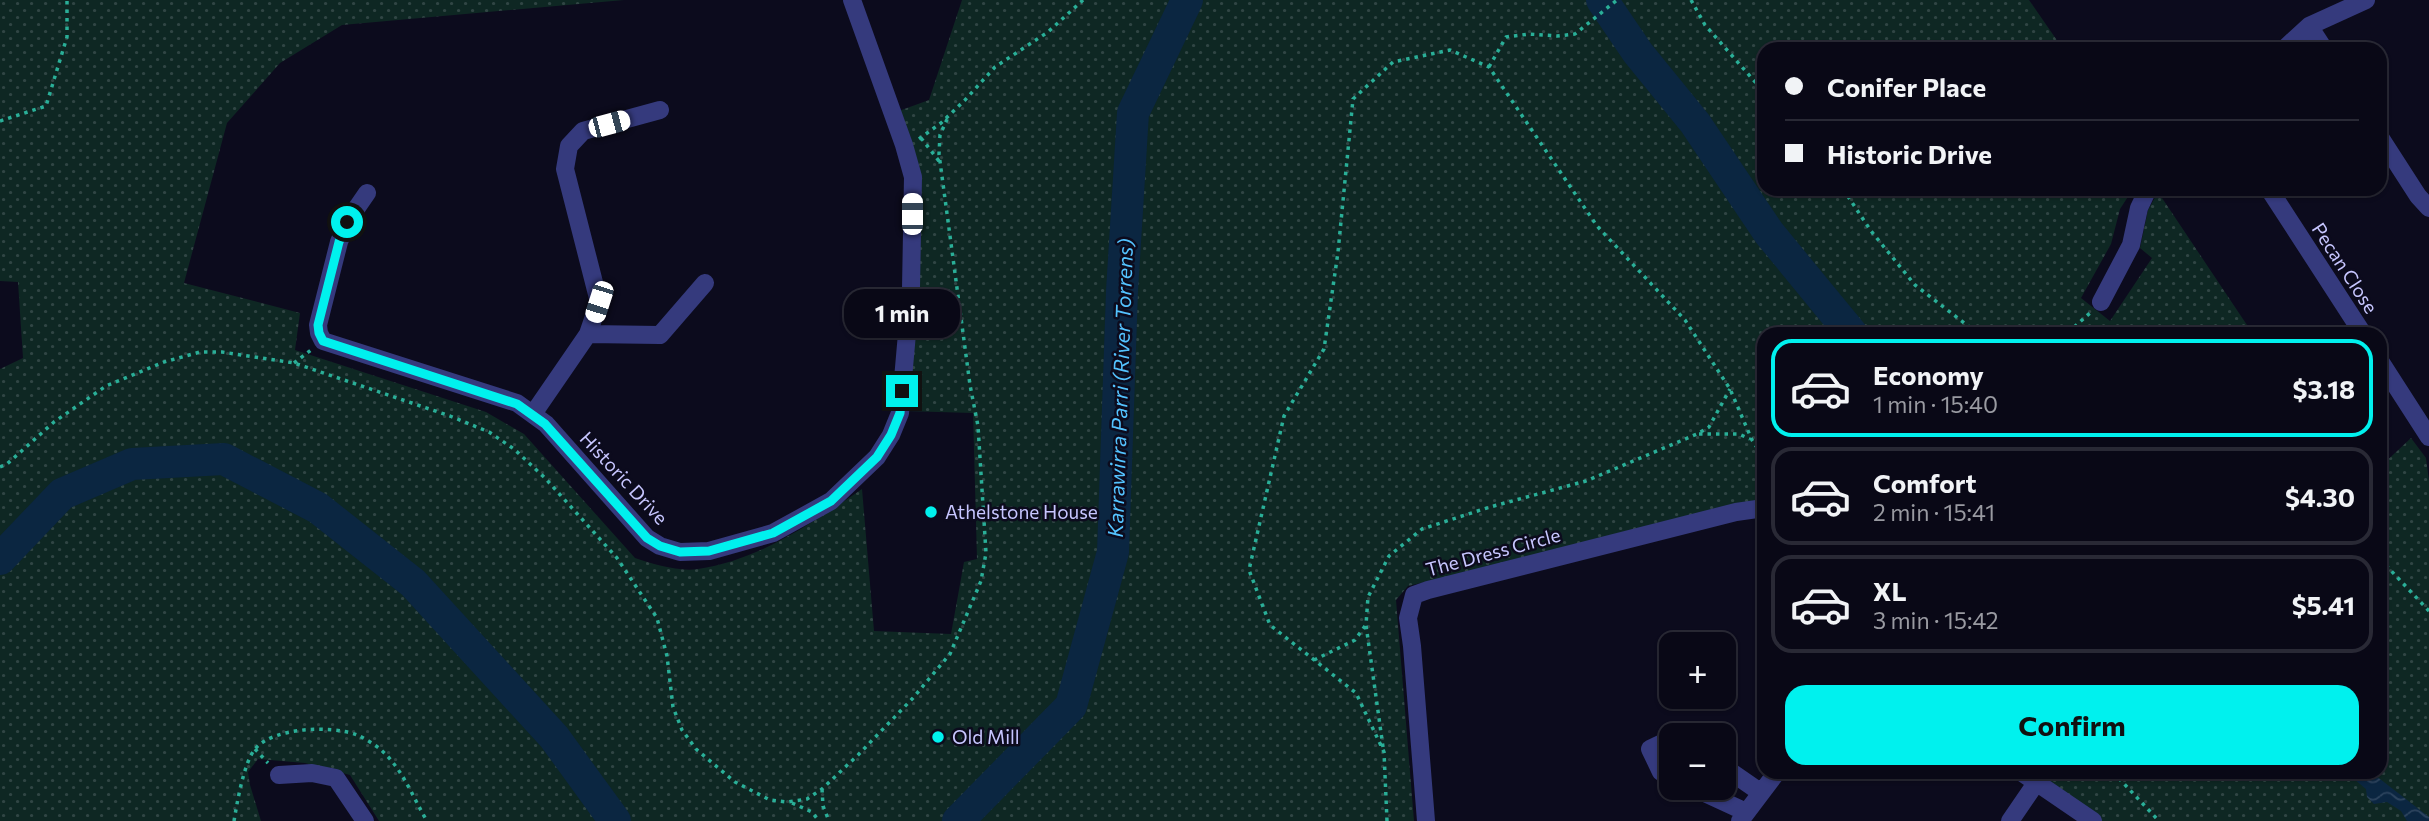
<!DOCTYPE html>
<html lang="en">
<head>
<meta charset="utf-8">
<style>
	:root { --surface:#090816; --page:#171623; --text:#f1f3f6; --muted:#999aa1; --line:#292935; --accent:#00f1ee }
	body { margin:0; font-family:Commissioner,sans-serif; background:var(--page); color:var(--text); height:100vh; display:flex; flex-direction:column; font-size:26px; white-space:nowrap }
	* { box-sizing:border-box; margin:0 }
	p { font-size:23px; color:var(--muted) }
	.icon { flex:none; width:38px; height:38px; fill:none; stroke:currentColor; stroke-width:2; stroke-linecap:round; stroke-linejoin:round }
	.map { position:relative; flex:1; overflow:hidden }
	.drawer { position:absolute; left:1757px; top:327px; width:630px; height:452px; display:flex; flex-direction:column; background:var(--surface); border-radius:21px; box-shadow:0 2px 5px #0004,0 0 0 2px var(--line) }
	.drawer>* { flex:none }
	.hud { position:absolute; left:1757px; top:42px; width:630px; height:154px; border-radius:21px; box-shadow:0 2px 5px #0004,0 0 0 2px var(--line); display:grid; align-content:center; height:154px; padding:0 28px; background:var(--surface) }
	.controls { position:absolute; left:1659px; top:632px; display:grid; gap:14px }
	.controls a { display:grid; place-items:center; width:77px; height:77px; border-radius:14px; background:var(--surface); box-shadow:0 2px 5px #0004,0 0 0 2px var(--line); font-size:35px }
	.end { position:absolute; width:32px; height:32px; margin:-16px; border:9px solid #00f1ee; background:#111; box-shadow:0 0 0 4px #111 }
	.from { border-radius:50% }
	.bubble { position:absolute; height:49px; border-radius:21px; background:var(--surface); box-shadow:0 2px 5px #0004,0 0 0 2px var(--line); font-size:23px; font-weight:700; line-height:49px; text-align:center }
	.car { position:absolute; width:21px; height:42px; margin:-21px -10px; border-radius:9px; box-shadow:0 0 5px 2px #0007; background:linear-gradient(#fff 24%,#345 0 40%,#fff 0 76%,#345 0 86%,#fff 0) }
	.hud b { display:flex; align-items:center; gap:24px; height:66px; font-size:26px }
	.hud b+b { border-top:2px solid var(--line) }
	.hud i { width:18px; height:18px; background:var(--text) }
	ul { padding:12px 0 0; list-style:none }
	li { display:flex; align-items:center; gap:21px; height:98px; margin:0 14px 10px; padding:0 14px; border:4px solid var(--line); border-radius:21px }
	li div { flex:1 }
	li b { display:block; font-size:26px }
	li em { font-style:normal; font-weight:700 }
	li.on { border-color:var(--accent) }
	li>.icon { width:63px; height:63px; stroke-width:1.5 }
	.cta { display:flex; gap:14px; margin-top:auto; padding:14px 28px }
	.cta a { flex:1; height:80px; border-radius:21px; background:var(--accent); color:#111; font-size:28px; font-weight:700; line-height:80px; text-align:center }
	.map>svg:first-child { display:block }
</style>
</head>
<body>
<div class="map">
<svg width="2429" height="821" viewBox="0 0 2429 821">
	<defs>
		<pattern id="park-dots" width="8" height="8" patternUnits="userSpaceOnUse" patternTransform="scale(1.75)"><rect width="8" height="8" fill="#0e2723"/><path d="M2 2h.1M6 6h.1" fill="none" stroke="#304544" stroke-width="1.8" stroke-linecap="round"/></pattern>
		<pattern id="water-waves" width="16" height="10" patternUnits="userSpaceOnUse" patternTransform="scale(1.75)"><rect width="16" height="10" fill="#0b2641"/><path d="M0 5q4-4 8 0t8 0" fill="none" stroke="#2d445e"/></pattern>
	</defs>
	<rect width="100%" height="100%" fill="#0c0b1d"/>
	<!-- park -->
	<path fill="url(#park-dots)" d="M0 0H624L342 25 280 63 227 123 184 283 300 313 295 350 486 412 524 434 635 558C653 564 679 572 698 569 759 560 812 523 862 489L874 631 951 634 964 562 977 559 973 413 904 411 913 165 896 112 929 100 962 0H2029L2063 49H1764V189H2133L2120 209 2111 244 2081 298 2110 321 2152 258 2140 248 2148 210 2158 192 2253 334H1764V501L1408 586 1396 600 1414 821H379L350 775 305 763 258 759 248 772 250 785 261 821H0V369L23 358 18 282 0 281Z
		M2411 438 2426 458 2429 481V821H2100L2027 772H2380V467Z"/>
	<!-- water -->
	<path fill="url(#water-waves)" d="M2350 772H2371L2429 817V821H2407L2401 811 2387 802 2374 804 2367 797 2366 789 2348 774Z"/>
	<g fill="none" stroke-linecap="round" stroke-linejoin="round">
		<!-- river -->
		<path stroke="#0b2641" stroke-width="32" d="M1602 0 1638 53 1695 123 1769 233 1852 334
			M0 559 62 494 132 464 224 459 318 508 413 583 554 737 615 821
			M958 821 1071 706 1113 552 1122 291 1133 113 1187 0"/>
		<!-- path -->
		<path stroke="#2aaf98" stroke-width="3.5" stroke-dasharray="3.5 5" stroke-linecap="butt" d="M1691 0 1705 25 1764 92
			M1489 67 1506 37 1529 34 1557 36 1575 34 1617 0
			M0 121 46 106 67 37V0
			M921 138 939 161
			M919 139 941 123 965 100 995 67 1048 32 1083 0
			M1843 189 1871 231 1915 285 1972 329 1986 334
			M2059 334 2072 329 2090 313
			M294 363 311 350
			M1699 434H1739L1750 439
			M0 467 7 464 54 422 106 386 164 362 200 352H222L294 363 450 416 489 432 514 449 545 478 617 558 657 618 667 656 673 707 682 730 696 749 735 782 770 800 787 802 807 799 822 789 858 755 913 698 950 654 981 581 986 553 978 426 970 385 939 154 940 135 949 115
			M2380 559 2429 611
			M1314 660 1355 640 1365 626
			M1383 747 1366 625 1368 597 1389 556 1422 529 1490 507 1586 481 1697 434 1709 427 1730 389
			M255 749 268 763
			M2113 772 2159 821
			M822 789 823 806 829 821
			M792 803 812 812 819 821
			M234 821C237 803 244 762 255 749 273 727 332 725 357 735 364 738 374 744 380 749 403 769 412 796 427 821
			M1387 821 1384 752 1356 693 1270 625 1249 570 1284 416 1324 349 1338 252 1353 99 1393 62 1450 50 1489 67 1597 226 1685 320 1730 389 1752 440 1764 458"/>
		<!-- minor -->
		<path stroke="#353a7d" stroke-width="18" d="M2309 26 2324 49
			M2284 49 2309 26 2366 0
			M2380 137 2418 196 2429 208
			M2269 189 2363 334
			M367 193 347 222 339 242 318 325 319 333 323 341 517 403 546 424 647 538 660 546 680 552 709 551 773 533 831 501 877 457 891 435 900 413 911 288 913 177 904 145 852 0
			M2101 302 2131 245 2139 208 2148 189
			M588 334 660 335 705 283
			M2380 361 2429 437
			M533 414 588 334 599 302 565 169 569 146 583 131 660 110
			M1671 739 1650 749 1661 772 1671 777
			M1724 767 1760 792
			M2021 772 2093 821
			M279 775 312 773 336 778 365 821
			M1694 788 1746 812
			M1426 821 1412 646 1408 618 1414 595 1428 590 1736 512 1764 508
			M1740 821 1777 772
			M2010 821 2036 783"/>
	</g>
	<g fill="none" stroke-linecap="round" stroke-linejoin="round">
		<!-- route -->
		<path stroke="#00f1ee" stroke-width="9" d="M347 222 339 242 318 325 319 333 323 341 517 404 545 424 647 538 660 546 680 552 709 551 773 533 831 501 877 457 891 435 900 413 902 391"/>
	</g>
	<!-- markers -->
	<g fill="#00f1ee" stroke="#0c0b1d" stroke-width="2.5">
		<circle cx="931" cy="512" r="7"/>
		<circle cx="938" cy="737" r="7"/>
	</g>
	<g text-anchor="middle" stroke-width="5" stroke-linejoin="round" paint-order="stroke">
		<!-- street labels -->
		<g font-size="19" fill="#c7c6ff" stroke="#0c0b1d">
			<text transform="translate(2345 268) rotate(57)" y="7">Pecan Close</text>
			<text transform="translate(624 478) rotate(47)" y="7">Historic Drive</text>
			<text transform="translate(1493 552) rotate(-15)" y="7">The Dress Circle</text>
		</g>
		<!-- poi labels -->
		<g font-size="19" fill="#c7c6ff" stroke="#0c0b1d" text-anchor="start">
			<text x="945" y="519">Athelstone House</text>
			<text x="952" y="744">Old Mill</text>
		</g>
		<!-- water labels -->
		<g font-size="21" font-style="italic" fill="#54c3ff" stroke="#0c0b1d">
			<text transform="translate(1121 388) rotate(-88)" y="7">Karrawirra Parri (River Torrens)</text>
		</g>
	</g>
</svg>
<div class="controls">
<a>+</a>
<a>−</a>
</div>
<i class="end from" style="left:347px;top:222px"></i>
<i class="end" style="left:902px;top:391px"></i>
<div class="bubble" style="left:844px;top:289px;width:116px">1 min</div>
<i class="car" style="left:609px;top:124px;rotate:75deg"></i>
<i class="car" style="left:912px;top:214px;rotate:0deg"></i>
<i class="car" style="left:599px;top:302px;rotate:198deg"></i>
<div class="hud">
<b><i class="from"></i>Conifer Place</b>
<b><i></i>Historic Drive</b>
</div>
<section class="drawer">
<ul>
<li class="on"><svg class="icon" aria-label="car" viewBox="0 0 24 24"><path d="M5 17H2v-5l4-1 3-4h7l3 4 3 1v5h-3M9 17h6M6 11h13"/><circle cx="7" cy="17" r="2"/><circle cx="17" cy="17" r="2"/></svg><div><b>Economy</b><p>1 min · 15:40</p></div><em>$3.18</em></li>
<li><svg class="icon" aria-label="car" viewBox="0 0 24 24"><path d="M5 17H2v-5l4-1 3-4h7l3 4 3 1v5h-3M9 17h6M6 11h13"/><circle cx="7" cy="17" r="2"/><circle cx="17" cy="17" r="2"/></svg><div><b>Comfort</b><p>2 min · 15:41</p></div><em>$4.30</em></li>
<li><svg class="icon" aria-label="car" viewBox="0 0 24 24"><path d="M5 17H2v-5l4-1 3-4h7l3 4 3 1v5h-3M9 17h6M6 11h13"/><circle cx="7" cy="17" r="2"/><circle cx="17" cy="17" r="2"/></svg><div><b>XL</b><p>3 min · 15:42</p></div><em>$5.41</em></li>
</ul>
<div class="cta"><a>Confirm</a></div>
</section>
</div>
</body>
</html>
